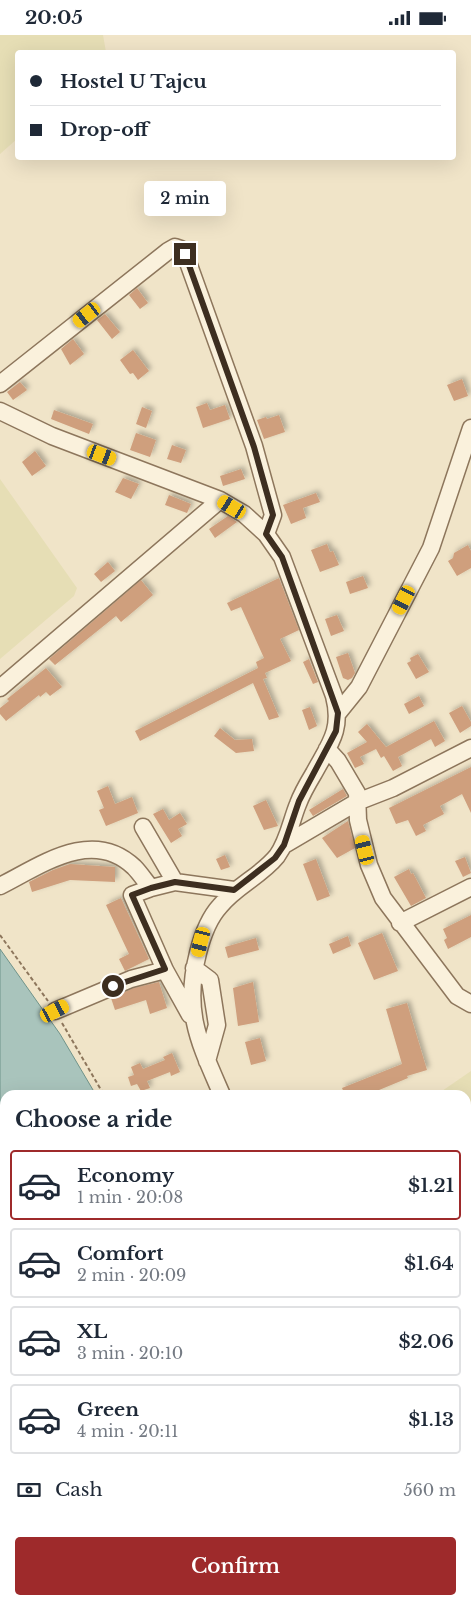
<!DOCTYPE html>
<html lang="en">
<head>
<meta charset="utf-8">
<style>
	:root { --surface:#fff; --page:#f6f6f7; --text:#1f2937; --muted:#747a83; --line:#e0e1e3; --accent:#9e2a2b }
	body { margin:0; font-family:"Libre Baskerville",serif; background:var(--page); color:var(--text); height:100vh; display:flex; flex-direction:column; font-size:19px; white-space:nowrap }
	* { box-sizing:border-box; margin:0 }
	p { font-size:16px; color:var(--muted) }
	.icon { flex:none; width:28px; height:28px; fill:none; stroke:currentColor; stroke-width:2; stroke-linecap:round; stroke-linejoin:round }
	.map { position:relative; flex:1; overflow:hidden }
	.sheet { position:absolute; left:0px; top:1055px; width:471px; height:515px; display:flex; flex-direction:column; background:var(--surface); border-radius:15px 15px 0 0; box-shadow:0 5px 20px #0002 }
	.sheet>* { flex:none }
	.guide { position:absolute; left:15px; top:15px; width:441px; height:110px; border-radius:5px; box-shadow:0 5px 20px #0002; display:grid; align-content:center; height:110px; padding:0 15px; background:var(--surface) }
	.end { position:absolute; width:22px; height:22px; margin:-11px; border:6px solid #3d2e20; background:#fff; box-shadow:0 0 0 2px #fff }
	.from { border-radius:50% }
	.bubble { position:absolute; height:35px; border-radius:5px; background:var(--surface); box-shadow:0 5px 20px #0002; font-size:16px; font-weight:600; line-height:35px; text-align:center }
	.car { position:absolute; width:15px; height:30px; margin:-15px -8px; border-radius:6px; box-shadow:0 0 4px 1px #0007; background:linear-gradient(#f5c518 24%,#345 0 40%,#f5c518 0 76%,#345 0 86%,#f5c518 0) }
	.guide b { display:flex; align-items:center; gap:18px; height:48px; font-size:19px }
	.guide b+b { border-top:1px solid var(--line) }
	.guide i { width:12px; height:12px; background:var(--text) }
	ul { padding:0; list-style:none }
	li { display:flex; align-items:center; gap:15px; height:70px; margin:0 10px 8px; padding:0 5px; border:2px solid var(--line); border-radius:5px }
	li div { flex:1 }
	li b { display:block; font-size:19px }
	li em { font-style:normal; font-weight:600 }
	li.active { border-color:var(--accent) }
	li>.icon { width:45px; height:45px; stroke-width:1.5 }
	h2 { padding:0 15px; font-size:22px; line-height:60px }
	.pay { display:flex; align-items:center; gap:12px; height:55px; padding:0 15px; font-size:19px }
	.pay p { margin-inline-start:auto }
	.button { display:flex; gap:10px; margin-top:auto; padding:10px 15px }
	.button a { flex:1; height:58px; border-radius:5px; background:var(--accent); color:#fff; font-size:20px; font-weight:600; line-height:58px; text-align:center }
	.status { display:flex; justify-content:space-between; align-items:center; height:35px; padding:0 25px; background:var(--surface); direction:ltr }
	.status svg { height:14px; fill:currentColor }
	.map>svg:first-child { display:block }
</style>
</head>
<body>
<div class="status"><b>20:05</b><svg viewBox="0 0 49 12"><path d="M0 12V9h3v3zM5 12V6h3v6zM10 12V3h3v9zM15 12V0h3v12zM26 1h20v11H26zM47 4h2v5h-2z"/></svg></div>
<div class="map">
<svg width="471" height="1570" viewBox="0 0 471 1570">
	<defs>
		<filter id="shadow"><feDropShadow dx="3" dy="-3" stdDeviation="2.5" flood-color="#0004"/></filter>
	</defs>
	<rect width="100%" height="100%" fill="#f0e4c8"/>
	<!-- farmland -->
	<path fill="#e6deb5" d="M0 0H103L106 17 18 18 17 104 0 119Z
		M0 444 77 553 74 561 0 624Z
		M471 1036V1134L466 1129V1060H442V1056Z"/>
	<!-- green -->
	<path fill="#c9cf9b" d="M0 1313 5 1317V1565H183L185 1570H0Z
		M471 1372V1523L466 1526V1375Z"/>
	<!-- cemetery -->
	<path fill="#bfc49a" d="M471 1523V1570H450L446 1565H466V1526Z"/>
	<!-- water -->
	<path fill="#a9c4bc" stroke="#6f938a" d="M0 914 60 999 96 1060H5V1317L0 1313Z
		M185 1565H394L397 1570H187Z"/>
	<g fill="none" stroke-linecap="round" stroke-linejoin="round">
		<!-- ferry -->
		<path stroke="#2f5d5a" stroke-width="1" stroke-dasharray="6 5" stroke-linecap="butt" d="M0 1097 5 1104
			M303 1565 306 1570"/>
	</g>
	<!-- building -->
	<path fill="#cf9f7d" filter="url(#shadow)" d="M137 253 148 268 140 274 129 260Z
		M105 279 120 297 112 304 97 285Z
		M73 304 84 319 70 330 61 314Z
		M133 315 149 336 138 345 133 338 130 339 120 325Z
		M462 344 468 361 454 366 447 350Z
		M20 347 27 355 13 365 7 357Z
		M207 368 210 375 225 370 230 384 203 393 196 372Z
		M142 372 152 376 146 393 136 389Z
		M54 375 93 389 89 399 51 384Z
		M279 380 285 397 264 404 257 385 266 382 267 384Z
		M136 398 156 405 150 422 130 415Z
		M172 410 186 415 181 428 167 424Z
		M35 416 46 431 32 441 22 427Z
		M241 434 245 444 223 451 220 441Z
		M123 443 139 449 131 464 115 457Z
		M316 458 320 467 303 473 306 483 291 489 283 470Z
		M169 460 191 469 187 478 165 470Z
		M228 481 237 487 215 503 209 494Z
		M327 509 330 517 333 516 339 530 320 537 311 515Z
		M468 510 471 516V533L457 541 448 526 453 523 454 518Z
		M108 527 115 536 101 547 94 539Z
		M363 541 368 553 350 559 346 547Z
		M279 543 299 595 280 604 291 626 265 638 267 643 263 644 279 682 269 685 253 648 140 706 135 696 258 633 256 627 264 623 241 572 231 576 227 568Z
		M141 545 153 560 121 587 116 581 55 630 49 624Z
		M337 580 344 596 331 601 325 584Z
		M348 618 355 638 352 643 348 645 343 643 336 622Z
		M418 619 429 637 416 644 407 628 411 626 410 623Z
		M309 624 318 647 313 649 303 627Z
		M46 633 62 652 50 661 46 657 40 662 39 660 6 686 0 679V673L9 666 7 664Z
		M419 661 424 671 409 679 404 669Z
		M462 671 471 687V691L460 698 449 678Z
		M310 672 317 691 309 695 302 675Z
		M434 686 445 706 435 712 431 704 398 722 402 731 393 736 384 721 381 723 376 714 360 722 364 729 355 733 347 718 367 707 358 697 367 689 386 712Z
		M220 693 235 705 252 704 254 716 236 718 214 701Z
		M471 732V778L462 759 440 771 444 779 423 790 426 796 416 801 408 785 396 789 389 773Z
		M108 751 115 769 132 762 138 778 106 791 99 775 104 773 97 756Z
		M343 754 347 761 313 781 309 775Z
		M266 765 278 791 264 795 253 771Z
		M163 774 169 785 180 778 187 789 178 794 182 801 171 808 153 779Z
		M348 786 355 813 337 823 322 803Z
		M225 820 230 832 221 835 216 824Z
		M465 822 471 838 463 842 455 826Z
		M316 824 330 861 317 866 303 829Z
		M70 829 115 832V847L70 845 32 857 29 847 53 835Z
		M409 834 411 839 413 838 426 863 411 871 394 842Z
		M121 863 149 924 125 936 119 924 129 919 106 870Z
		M471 880V902L448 914 444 905 447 903 443 894Z
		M382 898 398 936 374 945 358 908Z
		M348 901 351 911 333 919 329 909Z
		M256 903 259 915 228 923 225 912Z
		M159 947 167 973 150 979 146 965 115 975 111 963 134 953Z
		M253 947 259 987 238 991 233 953Z
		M407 968 427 1035 407 1041 408 1043 367 1060H345L342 1053 402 1029 386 974Z
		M260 1003 266 1026 251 1030 245 1007Z
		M172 1018 180 1037 171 1041 170 1037 147 1046 150 1053 141 1056 137 1049 131 1051 128 1042 134 1040 131 1032 140 1028 143 1034 165 1025 163 1022Z"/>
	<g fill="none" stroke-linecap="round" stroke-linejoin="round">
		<!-- minor casing -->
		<g stroke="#8d765c" stroke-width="19">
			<path id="minor" d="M0 349 168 216 175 212 181 214 185 219 254 411 273 480 266 499
				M0 376 52 401 220 465 244 479 266 499 282 522 334 661C343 695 329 710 314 738 308 748 302 758 298 769 291 786 288 806 277 821 261 841 236 851 220 871 208 884 202 902 198 918 183 977 199 1007 222 1060
				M0 653 220 465
				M338 678 359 652 431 513 471 393
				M327 714 338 726 357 758 358 785 369 830 383 863 457 961 471 969
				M143 792 175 847 234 855
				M284 810 357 767 393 753 471 713
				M175 847 151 853 132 860 165 935 190 980
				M0 851C40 831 92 792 134 832 140 838 145 846 151 853
				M400 888 471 852
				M194 933 210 945 217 990 207 1026
				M55 976 131 944 165 935
				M466 1285 471 1288"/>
		</g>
		<!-- path -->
		<path stroke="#8d765c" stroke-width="2" stroke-dasharray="4 2.5" stroke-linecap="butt" d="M0 900 48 966
			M62 988 104 1060
			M0 1383 5 1389
			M133 1565 135 1570
			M407 1565 409 1570"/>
		<!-- minor -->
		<use href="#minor" stroke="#faf1dc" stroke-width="16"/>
	</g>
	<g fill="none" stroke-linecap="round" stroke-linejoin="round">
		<!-- route -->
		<path stroke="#3d2e20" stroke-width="6" d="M113 951 165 934 132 860 151 853 175 847 234 855 275 823 284 810 299 766 336 696 338 678 282 522 266 499 273 480 254 412 185 219"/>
	</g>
</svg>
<i class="end from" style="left:113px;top:951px"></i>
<i class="end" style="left:185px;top:219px"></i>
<div class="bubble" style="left:144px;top:146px;width:82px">2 min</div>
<i class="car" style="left:87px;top:280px;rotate:232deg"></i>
<i class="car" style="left:102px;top:420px;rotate:111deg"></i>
<i class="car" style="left:232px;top:472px;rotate:301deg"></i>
<i class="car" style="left:404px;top:565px;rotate:207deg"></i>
<i class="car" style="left:365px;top:815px;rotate:346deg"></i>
<i class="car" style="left:201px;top:907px;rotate:194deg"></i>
<i class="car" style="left:55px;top:976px;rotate:63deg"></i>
<div class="guide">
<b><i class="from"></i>Hostel U Tajcu</b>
<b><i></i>Drop-off</b>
</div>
<section class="sheet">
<h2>Choose a ride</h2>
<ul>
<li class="active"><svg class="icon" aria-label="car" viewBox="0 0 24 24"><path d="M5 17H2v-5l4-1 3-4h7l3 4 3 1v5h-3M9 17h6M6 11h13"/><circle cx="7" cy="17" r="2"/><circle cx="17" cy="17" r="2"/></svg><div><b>Economy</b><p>1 min · 20:08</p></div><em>$1.21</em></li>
<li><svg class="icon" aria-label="car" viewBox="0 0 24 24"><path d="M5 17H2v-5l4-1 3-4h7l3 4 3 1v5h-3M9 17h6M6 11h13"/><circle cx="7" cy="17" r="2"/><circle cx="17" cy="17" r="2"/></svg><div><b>Comfort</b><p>2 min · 20:09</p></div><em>$1.64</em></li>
<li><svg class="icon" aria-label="car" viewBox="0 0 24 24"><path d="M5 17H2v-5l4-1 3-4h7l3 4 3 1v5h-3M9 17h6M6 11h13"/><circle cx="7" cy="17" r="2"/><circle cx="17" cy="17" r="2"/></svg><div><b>XL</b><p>3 min · 20:10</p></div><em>$2.06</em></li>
<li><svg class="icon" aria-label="car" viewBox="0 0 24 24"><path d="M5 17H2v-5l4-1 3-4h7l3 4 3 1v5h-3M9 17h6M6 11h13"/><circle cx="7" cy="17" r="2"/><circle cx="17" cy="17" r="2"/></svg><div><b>Green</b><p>4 min · 20:11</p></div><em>$1.13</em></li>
</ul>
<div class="pay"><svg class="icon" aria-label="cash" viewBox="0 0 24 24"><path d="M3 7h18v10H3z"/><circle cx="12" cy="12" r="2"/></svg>Cash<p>560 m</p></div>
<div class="button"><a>Confirm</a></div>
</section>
</div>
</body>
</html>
